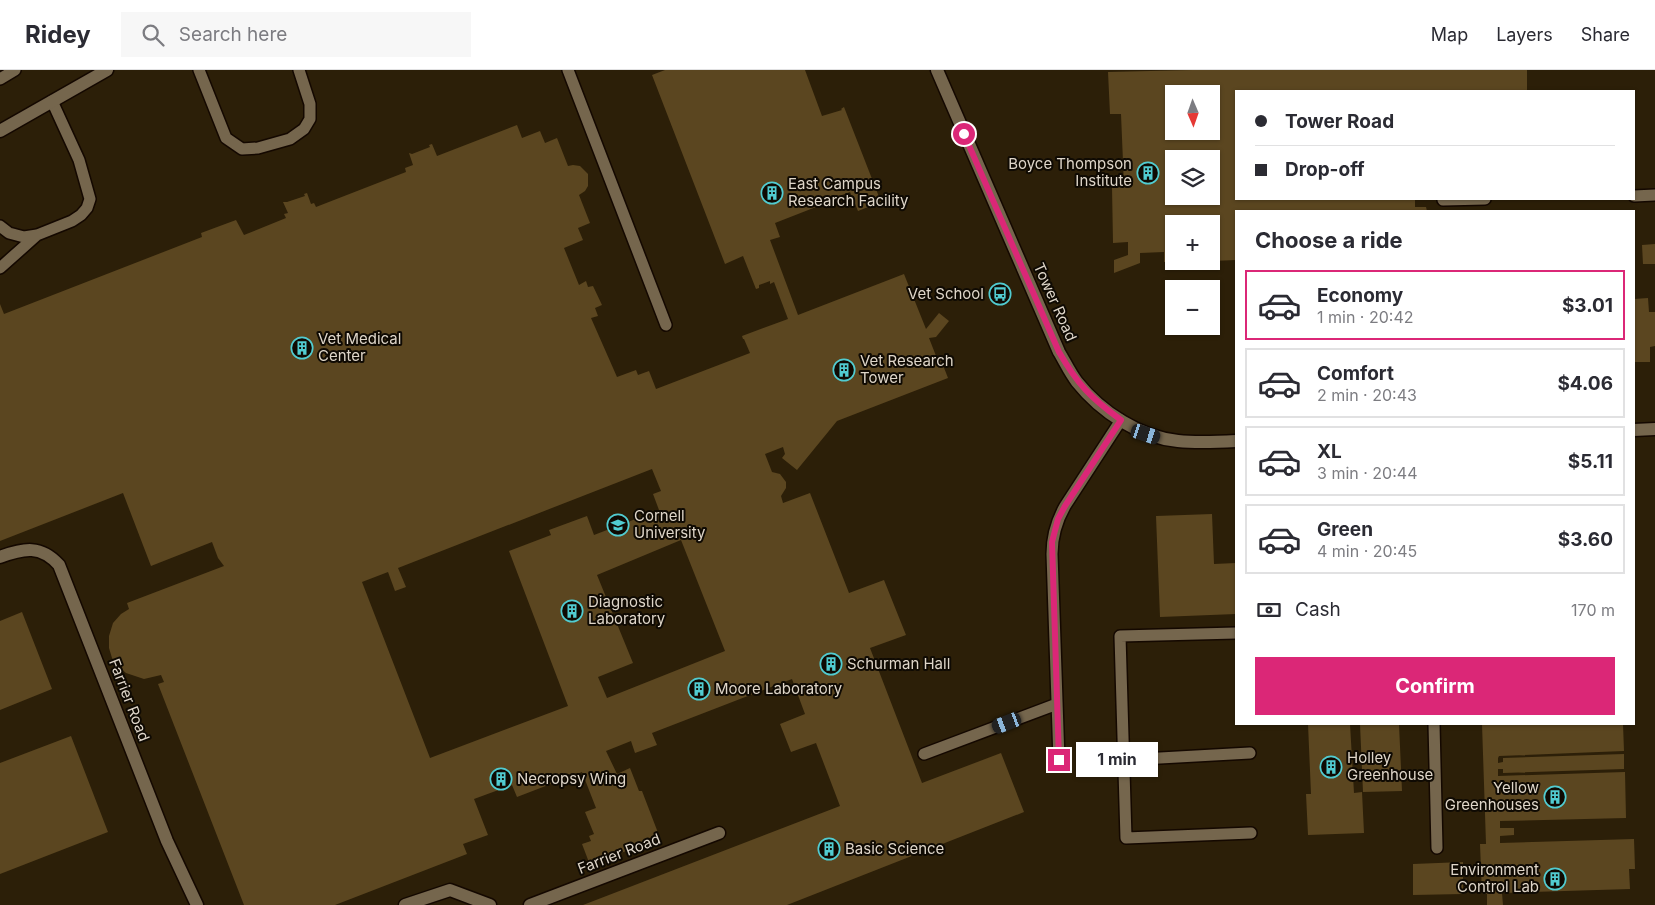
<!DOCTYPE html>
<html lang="en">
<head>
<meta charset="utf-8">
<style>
	:root { --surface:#fff; --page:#f7f7f7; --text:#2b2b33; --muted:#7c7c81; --line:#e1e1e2; --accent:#db2777 }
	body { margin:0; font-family:Inter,sans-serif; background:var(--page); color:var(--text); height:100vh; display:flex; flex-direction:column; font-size:19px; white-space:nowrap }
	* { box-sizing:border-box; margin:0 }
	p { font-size:16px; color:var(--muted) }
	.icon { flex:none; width:28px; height:28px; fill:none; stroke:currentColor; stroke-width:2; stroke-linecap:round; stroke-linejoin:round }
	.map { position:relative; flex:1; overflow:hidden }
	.sheet { position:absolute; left:1235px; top:140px; width:400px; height:515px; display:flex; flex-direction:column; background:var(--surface); border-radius:0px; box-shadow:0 1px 4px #0004 }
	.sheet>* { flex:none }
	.top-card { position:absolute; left:1235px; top:20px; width:400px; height:110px; border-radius:0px; box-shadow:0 1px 4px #0004; display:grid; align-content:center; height:110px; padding:0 20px; background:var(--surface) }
	.needle { width:32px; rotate:178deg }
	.controls { position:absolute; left:1165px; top:15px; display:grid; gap:10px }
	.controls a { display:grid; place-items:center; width:55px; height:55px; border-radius:0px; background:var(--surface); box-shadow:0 1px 4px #0004; font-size:25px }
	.end { position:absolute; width:22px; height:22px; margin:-11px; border:6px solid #db2777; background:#fff; box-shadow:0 0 0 2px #fff }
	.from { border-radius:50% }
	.bubble { position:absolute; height:35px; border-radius:0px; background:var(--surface); box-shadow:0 1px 4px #0004; font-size:16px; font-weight:700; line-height:35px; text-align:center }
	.car { position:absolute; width:15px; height:30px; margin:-15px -8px; border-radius:6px; box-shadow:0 0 4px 1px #0007; background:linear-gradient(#222 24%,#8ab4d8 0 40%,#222 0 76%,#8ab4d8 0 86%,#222 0) }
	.top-card b { display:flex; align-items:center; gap:18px; height:48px; font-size:19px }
	.top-card b+b { border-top:1px solid var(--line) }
	.top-card i { width:12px; height:12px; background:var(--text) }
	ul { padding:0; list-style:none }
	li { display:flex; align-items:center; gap:15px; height:70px; margin:0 10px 8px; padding:0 10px; border:2px solid var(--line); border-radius:0px }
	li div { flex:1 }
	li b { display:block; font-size:19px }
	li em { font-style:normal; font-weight:700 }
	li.active { border-color:var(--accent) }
	li>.icon { width:45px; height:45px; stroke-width:1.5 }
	h2 { padding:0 20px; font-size:22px; line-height:60px }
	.pay { display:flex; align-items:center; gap:12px; height:55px; padding:0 20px; font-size:19px }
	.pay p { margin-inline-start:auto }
	.action { display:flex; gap:10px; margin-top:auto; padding:10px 20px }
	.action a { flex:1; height:58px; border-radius:0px; background:var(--accent); color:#fff; font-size:20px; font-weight:700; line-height:58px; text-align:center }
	header { display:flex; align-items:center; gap:30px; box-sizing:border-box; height:70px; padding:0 25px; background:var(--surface); border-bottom:1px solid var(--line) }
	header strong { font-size:24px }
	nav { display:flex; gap:28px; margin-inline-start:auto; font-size:18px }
	.search { width:350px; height:45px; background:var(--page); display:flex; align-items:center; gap:12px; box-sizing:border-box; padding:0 18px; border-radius:0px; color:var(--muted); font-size:19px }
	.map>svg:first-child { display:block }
</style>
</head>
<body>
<header>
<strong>Ridey</strong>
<div class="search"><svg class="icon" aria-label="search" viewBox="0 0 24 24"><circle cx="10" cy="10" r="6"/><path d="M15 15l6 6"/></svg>Search here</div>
<nav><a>Map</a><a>Layers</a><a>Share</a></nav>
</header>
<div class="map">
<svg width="1655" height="835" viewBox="0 0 1655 835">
	<rect width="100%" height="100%" fill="#2c1f08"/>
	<!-- building -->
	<path fill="#5b4620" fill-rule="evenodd" d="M665 0H805L822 46 842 40 841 39 844 37 881 132 858 141 850 122 842 125 843 129 840 130 839 128 775 153 780 167 770 170 798 245 904 204 926 259 939 243 949 251 936 267 929 268 938 291 941 290 948 308 837 351 797 400 782 388 785 384 783 377 765 384 772 402 780 404 786 412V418L781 426 783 433 810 423 849 523 884 510 906 565 870 578 922 713 1001 683 1024 742 787 835H583L840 736 816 673 791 682 780 654 805 644 792 609 652 663 657 675 635 683 631 671 606 681 617 704 630 698 639 721H642L660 768 590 795 582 774 591 771 589 766 594 764 585 742 596 738 582 702 517 727 512 715 474 729 488 765 463 774 467 784 335 835H244L158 614 164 612 161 605 144 609 126 603 118 596 112 588 109 578V566L113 553 121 544 129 539 127 533 224 496 218 488 212 472 151 496 123 423 0 471V234L4 244 202 167 201 163 236 150 244 165 286 148 284 144 288 143 283 132H287L305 126 304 124 307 123 311 134 314 133 316 137 406 102 405 98 413 95 409 83 412 84 430 77 429 75 432 74 437 86 517 55 522 68 540 61 545 73 557 68 568 96 573 95 580 96 588 104V116L585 121 579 125 590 153 578 158 583 170 564 178 579 215 586 211 588 217 593 216 602 235 595 238 598 246 591 248 617 307 636 300 638 305 649 301 656 319 750 283 744 269H743L742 266 788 249 774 212 770 214V211L759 215V218L756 219 743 186 725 194 652 5ZM652 399 661 421 653 424 659 440 594 465 587 446 549 460 551 465 509 481 568 636 430 688 362 512 388 502 395 521 406 517 398 498ZM681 470 725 581 607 628 598 607 633 593 597 505Z
		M1192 0H1527V21H1236V129H1415V137H1426L1427 141H1236V190L1211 191V154H1174V192H1164V182L1140 183V193L1114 203V190L1128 185V172L1113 173 1112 117 1124 116 1121 44H1110L1108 2ZM1174 24H1211V61H1174ZM1174 89H1211V126H1174Z
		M1655 174V194H1643L1642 175Z
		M1648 228 1649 242H1655V276L1650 277V292H1634V229Z
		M1212 444 1214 494 1236 493V544L1160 547 1156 446Z
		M22 542 52 619 0 640V551Z
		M1308 654H1350L1354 723 1362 722 1364 763 1308 765 1306 724H1311Z
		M1360 654H1399L1402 721 1363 722Z
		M1482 654H1623L1624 681 1499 686 1498 688V693L1503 692V688L1624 684V699L1503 703V699H1498V706L1625 702 1626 748 1500 751V758H1514V765L1500 766V773L1634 769 1635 799H1629L1630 819 1502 823 1503 835H1487V824H1482L1480 774H1486Z
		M71 666 108 762 0 804V693Z
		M1463 792V824L1413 825V794Z"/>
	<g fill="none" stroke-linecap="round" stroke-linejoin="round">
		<!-- service casing -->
		<g stroke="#140800" stroke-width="14">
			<path id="service" d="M199 0 226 68 242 79 258 78 290 69 304 59 310 49V34L299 0
				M568 0 666 255
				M0 9 15 0
				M1634 126 1655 125
				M1443 130 1485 129
				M0 156 9 163 24 167 37 165 72 151 81 145 87 138 90 129 79 90 52 31
				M0 198 37 165
				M1236 563 1120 566 1126 768 1251 763
				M1434 654 1437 778
				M924 684 1057 634
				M1059 690 1052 484C1052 466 1056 452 1065 436L1121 350
				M1124 690 1250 683"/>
		</g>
		<!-- minor casing -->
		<g stroke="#140800" stroke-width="15">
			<path id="minor" d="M0 487C24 478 41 475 59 495L167 771 197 835
				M405 835 450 820 490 835
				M530 835 719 763"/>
		</g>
		<!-- tertiary casing -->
		<g stroke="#140800" stroke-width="15">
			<path id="tertiary" d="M937 0 1059 282C1065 292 1070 303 1077 312 1101 342 1139 367 1178 371 1197 373 1217 372 1236 371
				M0 61 107 0
				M1634 360 1655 359"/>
		</g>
		<!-- service -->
		<use href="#service" stroke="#75664d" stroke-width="11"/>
		<!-- minor -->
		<use href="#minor" stroke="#75664d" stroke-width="12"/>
		<!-- tertiary -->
		<use href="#tertiary" stroke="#75664d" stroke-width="12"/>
	</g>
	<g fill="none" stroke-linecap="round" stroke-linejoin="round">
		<!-- route -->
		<path stroke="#db2777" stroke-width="6" d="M964 64 1059 282C1078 315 1091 328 1121 350L1065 436 1058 449 1052 472 1059 690"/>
	</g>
	<!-- icons -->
	<defs>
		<g id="building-ring" transform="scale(1.125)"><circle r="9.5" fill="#0f0a03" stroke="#51ccd1" stroke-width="1.5"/><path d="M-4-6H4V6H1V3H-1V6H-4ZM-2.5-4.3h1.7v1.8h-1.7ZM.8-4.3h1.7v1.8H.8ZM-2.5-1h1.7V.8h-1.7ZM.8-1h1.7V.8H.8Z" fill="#51ccd1"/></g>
		<g id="bus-ring" transform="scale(1.125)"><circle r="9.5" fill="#0f0a03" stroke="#51ccd1" stroke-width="1.5"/><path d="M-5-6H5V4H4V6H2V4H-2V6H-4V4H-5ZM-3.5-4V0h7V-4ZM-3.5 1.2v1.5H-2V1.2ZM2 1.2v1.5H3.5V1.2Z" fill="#51ccd1"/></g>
		<g id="university-ring" transform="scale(1.125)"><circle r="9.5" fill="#0f0a03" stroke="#51ccd1" stroke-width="1.5"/><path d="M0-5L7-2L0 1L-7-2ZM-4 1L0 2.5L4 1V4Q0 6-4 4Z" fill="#51ccd1"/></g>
	</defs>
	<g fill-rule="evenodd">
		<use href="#building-ring" x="1148" y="103"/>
		<use href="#building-ring" x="772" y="123"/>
		<use href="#bus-ring" x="1000" y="224"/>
		<use href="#building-ring" x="302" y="278"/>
		<use href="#building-ring" x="844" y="300"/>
		<use href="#university-ring" x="618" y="455"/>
		<use href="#building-ring" x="572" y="541"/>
		<use href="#building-ring" x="831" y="594"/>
		<use href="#building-ring" x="699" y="619"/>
		<use href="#building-ring" x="1331" y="697"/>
		<use href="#building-ring" x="501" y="709"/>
		<use href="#building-ring" x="1555" y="727"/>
		<use href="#building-ring" x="829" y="779"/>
		<use href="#building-ring" x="1555" y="809"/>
	</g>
	<g text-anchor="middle" stroke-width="4" stroke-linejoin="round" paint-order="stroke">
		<!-- poi labels -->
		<g font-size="15" fill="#dfd6c9" stroke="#0f0a03" text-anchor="start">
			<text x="1132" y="99" text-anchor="end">Boyce Thompson<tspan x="1132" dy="17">Institute</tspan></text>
			<text x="788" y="119">East Campus<tspan x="788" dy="17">Research Facility</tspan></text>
			<text x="984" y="229" text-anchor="end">Vet School</text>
			<text x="318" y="274">Vet Medical<tspan x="318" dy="17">Center</tspan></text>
			<text x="860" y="296">Vet Research<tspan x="860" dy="17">Tower</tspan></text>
			<text x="634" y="451">Cornell<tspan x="634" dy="17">University</tspan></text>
			<text x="588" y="537">Diagnostic<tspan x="588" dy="17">Laboratory</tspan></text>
			<text x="847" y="599">Schurman Hall</text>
			<text x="715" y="624">Moore Laboratory</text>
			<text x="1347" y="693">Holley<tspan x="1347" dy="17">Greenhouse</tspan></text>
			<text x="517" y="714">Necropsy Wing</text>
			<text x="1539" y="723" text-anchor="end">Yellow<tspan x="1539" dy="17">Greenhouses</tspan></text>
			<text x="845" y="784">Basic Science</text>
			<text x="1539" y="805" text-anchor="end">Environment<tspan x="1539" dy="17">Control Lab</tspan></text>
		</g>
		<!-- street labels -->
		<g font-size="15" fill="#dfd6c9" stroke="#0f0a03">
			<text transform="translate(1055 232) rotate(66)" y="5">Tower Road</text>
			<text transform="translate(129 630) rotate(69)" y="5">Farrier Road</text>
			<text transform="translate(619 784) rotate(-21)" y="5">Farrier Road</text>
		</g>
	</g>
</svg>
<div class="controls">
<a><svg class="needle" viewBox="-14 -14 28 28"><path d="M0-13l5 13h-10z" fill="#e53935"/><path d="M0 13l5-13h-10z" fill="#7c7c81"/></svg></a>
<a><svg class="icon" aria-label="layers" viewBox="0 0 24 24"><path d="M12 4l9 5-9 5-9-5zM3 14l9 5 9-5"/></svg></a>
<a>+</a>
<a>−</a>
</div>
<i class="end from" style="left:964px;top:64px"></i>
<i class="end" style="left:1059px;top:690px"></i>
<div class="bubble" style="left:1076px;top:672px;width:82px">1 min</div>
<i class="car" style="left:1146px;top:364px;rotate:108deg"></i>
<i class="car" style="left:1007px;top:653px;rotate:249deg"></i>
<div class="top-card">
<b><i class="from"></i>Tower Road</b>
<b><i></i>Drop-off</b>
</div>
<section class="sheet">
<h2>Choose a ride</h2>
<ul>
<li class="active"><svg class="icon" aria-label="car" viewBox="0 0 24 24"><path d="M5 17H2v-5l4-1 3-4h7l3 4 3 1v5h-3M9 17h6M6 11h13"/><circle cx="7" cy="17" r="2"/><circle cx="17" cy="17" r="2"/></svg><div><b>Economy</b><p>1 min · 20:42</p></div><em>$3.01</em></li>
<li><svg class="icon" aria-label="car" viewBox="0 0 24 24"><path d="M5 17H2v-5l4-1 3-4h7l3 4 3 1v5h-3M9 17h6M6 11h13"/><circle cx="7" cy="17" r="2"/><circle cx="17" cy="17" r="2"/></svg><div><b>Comfort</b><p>2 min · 20:43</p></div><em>$4.06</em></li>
<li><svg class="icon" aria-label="car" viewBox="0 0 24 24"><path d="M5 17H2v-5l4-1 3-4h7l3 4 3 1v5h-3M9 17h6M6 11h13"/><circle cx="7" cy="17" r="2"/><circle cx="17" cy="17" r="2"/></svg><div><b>XL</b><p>3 min · 20:44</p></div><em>$5.11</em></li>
<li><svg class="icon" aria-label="car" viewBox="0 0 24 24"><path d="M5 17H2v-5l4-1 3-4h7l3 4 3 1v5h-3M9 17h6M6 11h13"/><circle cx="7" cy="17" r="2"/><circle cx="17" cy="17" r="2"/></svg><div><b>Green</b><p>4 min · 20:45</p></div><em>$3.60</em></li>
</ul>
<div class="pay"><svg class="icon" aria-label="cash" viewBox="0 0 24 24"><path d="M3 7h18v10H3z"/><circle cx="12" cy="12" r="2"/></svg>Cash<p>170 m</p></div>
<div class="action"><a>Confirm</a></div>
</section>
</div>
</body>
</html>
